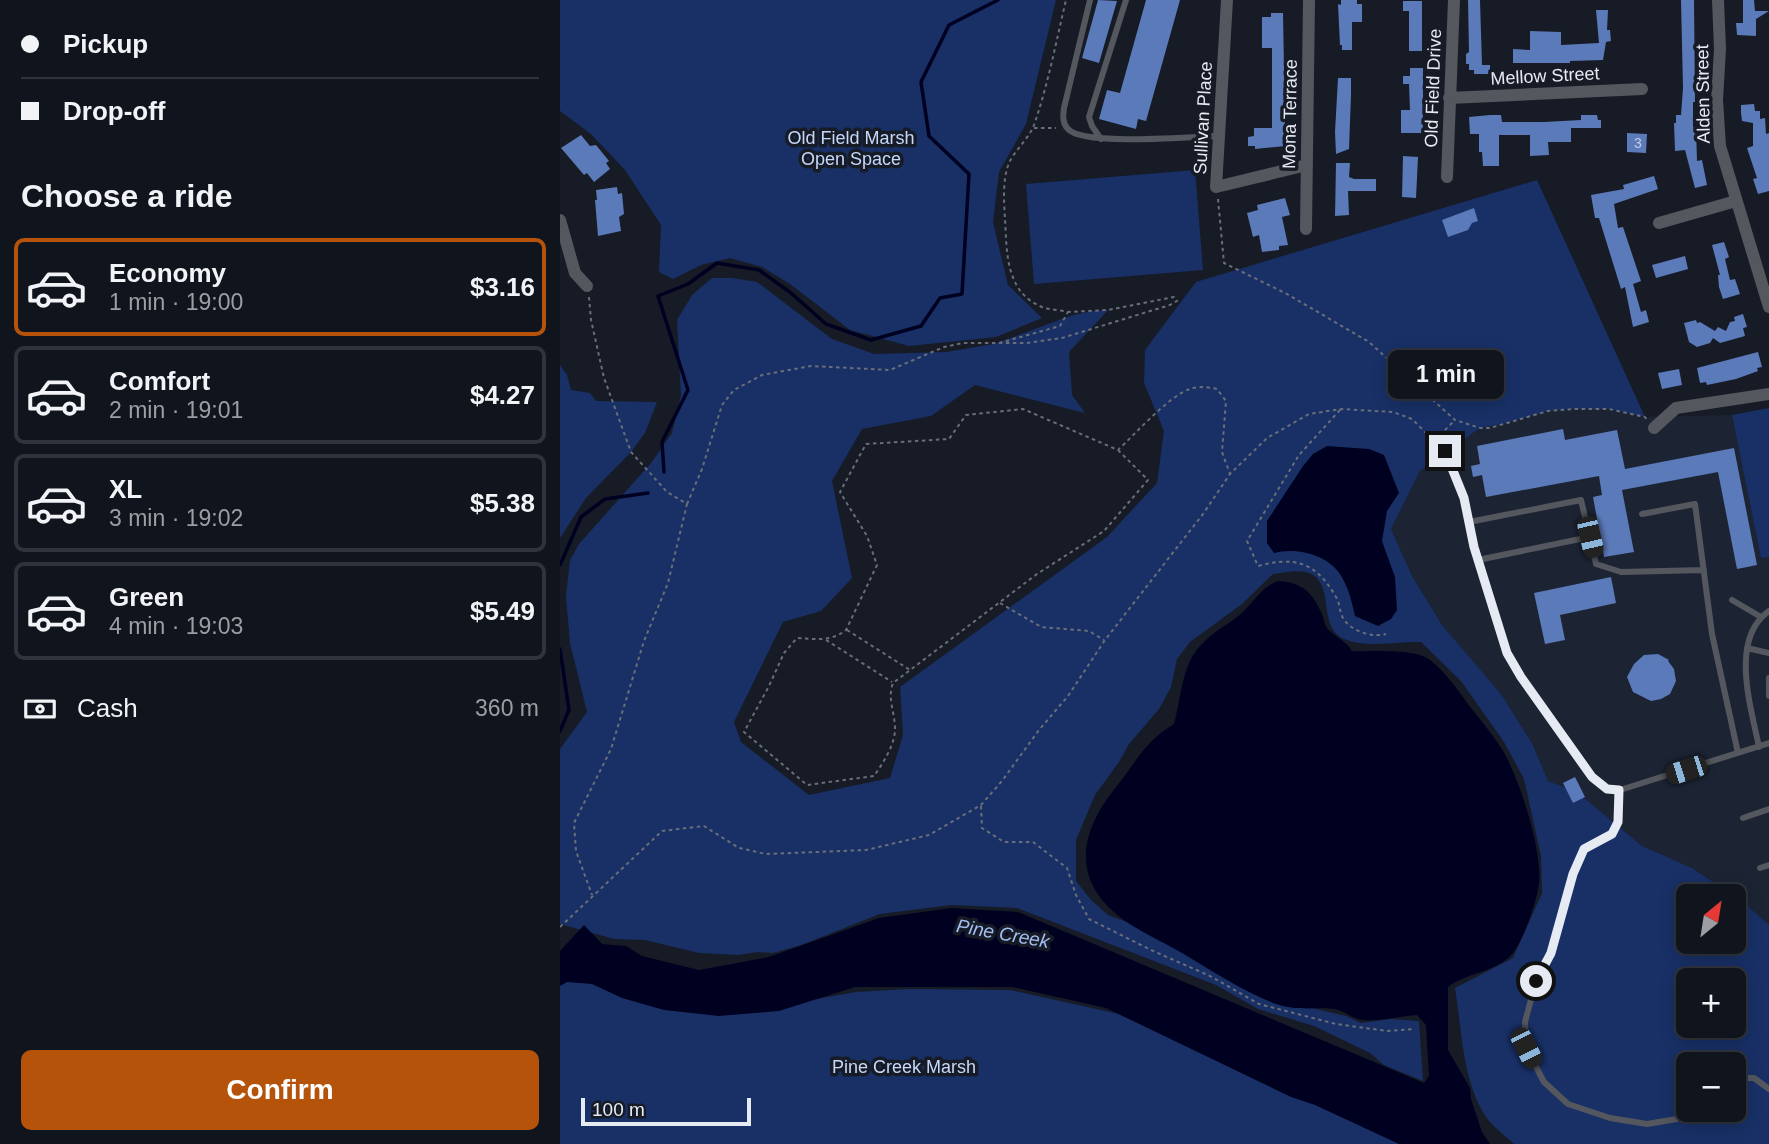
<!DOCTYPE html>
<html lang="en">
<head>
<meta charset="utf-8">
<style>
	:root { --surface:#10141c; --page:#191d25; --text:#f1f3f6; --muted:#9c9ea3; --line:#30333b; --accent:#b45309 }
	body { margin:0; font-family:Helvetica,sans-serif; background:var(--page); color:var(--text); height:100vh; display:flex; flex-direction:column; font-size:26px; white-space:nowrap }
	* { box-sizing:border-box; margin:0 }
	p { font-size:23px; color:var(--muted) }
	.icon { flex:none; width:38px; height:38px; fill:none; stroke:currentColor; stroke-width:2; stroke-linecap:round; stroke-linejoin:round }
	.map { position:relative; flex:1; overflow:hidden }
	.details { display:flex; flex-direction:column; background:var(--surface); width:560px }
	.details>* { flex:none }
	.top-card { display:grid; align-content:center; height:154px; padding:0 21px; background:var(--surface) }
	.needle { width:46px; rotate:30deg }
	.fabs { position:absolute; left:1116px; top:884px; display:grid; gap:14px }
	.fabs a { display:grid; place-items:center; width:70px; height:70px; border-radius:10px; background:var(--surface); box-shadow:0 4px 18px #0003,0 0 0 2px var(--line); font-size:35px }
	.scale { position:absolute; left:21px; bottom:18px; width:170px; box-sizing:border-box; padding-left:7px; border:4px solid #e6eaf2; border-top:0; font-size:19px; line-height:24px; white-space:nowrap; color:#e6eaf2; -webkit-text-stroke:5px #161b26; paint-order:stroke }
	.end { position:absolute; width:32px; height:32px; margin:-16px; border:9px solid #e6eaf2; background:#111; box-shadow:0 0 0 4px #111 }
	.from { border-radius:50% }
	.bubble { position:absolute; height:49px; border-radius:10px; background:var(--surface); box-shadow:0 4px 18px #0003,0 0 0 2px var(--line); font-size:23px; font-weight:700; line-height:49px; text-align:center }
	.car { position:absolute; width:21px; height:42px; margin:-21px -10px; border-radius:9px; box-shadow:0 0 5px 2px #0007; background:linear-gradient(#222 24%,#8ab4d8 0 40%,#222 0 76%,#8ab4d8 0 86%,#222 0) }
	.top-card b { display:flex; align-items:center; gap:24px; height:66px; font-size:26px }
	.top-card b+b { border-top:2px solid var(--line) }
	.top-card i { width:18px; height:18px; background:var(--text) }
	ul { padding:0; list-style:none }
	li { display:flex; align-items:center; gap:21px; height:98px; margin:0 14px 10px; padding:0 7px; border:4px solid var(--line); border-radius:10px }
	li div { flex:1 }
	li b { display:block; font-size:26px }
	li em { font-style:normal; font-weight:700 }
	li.on { border-color:var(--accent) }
	li>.icon { width:63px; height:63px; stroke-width:1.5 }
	h2 { padding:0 21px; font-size:32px; line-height:84px }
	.pay { display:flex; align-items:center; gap:18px; height:77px; padding:0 21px; font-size:26px }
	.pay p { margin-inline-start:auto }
	.primary-button { display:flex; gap:14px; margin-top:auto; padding:14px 21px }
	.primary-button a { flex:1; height:80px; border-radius:10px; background:var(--accent); color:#fff; font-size:28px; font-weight:700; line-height:80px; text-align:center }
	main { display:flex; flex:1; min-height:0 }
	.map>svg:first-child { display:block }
</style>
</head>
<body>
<main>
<section class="details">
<div class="top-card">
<b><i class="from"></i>Pickup</b>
<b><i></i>Drop-off</b>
</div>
<h2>Choose a ride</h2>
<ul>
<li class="on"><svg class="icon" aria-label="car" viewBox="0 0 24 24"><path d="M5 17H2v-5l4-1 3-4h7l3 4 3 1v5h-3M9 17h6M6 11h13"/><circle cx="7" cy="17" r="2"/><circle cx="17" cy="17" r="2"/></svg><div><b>Economy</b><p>1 min · 19:00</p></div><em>$3.16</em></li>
<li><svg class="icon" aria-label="car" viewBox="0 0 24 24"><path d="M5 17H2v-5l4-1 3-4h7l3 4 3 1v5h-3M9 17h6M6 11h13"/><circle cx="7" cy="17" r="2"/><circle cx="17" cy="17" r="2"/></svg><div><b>Comfort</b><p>2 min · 19:01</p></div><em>$4.27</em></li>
<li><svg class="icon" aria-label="car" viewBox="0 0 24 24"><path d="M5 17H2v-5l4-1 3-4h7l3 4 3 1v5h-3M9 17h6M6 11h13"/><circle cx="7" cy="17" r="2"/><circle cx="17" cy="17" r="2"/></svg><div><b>XL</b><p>3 min · 19:02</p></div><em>$5.38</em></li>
<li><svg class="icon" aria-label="car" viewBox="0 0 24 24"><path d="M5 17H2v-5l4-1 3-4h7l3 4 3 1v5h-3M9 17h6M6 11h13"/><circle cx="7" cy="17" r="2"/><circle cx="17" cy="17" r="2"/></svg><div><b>Green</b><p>4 min · 19:03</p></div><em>$5.49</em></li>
</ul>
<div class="pay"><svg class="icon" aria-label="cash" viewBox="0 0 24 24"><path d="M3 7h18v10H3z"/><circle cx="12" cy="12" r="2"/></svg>Cash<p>360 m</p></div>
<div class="primary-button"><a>Confirm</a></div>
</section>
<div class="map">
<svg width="1209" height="1144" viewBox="0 0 1209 1144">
	<rect width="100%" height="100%" fill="#161b26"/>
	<!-- built -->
	<path fill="#1c2434" d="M1015 409H1049L1085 417 1172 415 1201 557H1209V925L1182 901 1132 868 1082 846 1017 792 988 781 973 745 941 694 882 625 852 576 831 529 860 471 920 428 943 424 988 411Z"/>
	<!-- green -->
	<path fill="#183066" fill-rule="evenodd" d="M0 0H496L466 124 439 172 433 222 448 285 482 318 436 337 349 346 290 330 230 284 202 267 170 258 141 265 113 279 99 272 101 225 65 170 31 134 0 111Z
		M635 170 643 270 474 284 466 184Z
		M977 180 1085 417 1049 409H1015L988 411 943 424 920 428 860 471 831 529 852 576 882 625 941 694 973 745 988 781 1017 792 1082 846 1132 868 1182 901 1209 925V1144H954C945 1135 933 1127 926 1117 902 1080 902 1030 895 988L953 958 982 893 981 856 964 779 944 742 901 681 861 642C837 641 808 649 784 639 756 627 777 580 746 572 736 570 723 573 713 574L682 604 630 642 617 659 611 687 599 709 569 744 559 762 535 795 516 840V881L531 900 548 915 580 927 717 1000 786 1016 801 1023 831 1019 859 1021 863 1081 824 1065 810 1053 754 1026 698 1009 656 985 457 908 391 905 320 914 241 945 213 953 197 952 179 955 139 953 85 940 54 939 0 924V749L27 712 10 643 6 596 10 560 19 544 91 463 112 433 121 395 117 320 132 295 152 278H172L197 282 272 339 314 354 386 352 434 344 510 316 532 311 548 310 509 352 512 395 525 413 415 385 371 416 302 429 272 481 292 578 261 611 223 622 174 722 181 742 249 795 330 778 343 735 340 687 547 537 597 483 604 431 584 383 585 350 636 282ZM1129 896H1174V942H1129ZM1129 980H1174V1026H1129ZM1129 1064H1174V1110H1129Z
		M0 365 7 375 11 390 30 393 36 401 97 402 85 433 71 452 26 498 0 538Z
		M1209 408V557L1201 558 1172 415Z
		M0 968 211 1007 296 992 349 989 450 990 559 1014 854 1144H0Z"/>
	<!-- water -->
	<path fill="#000021" d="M767 446 809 449 824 455 839 493 827 511 822 541 835 577 837 610 831 619 818 626 795 616C792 602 788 586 780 574 767 554 735 547 714 553L707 543V521L743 466 753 454Z
		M718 581C740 582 752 591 761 612 764 617 764 624 767 628 771 634 785 640 792 651 813 652 854 648 870 660 887 673 899 692 911 708 922 722 934 736 943 751 959 777 983 853 979 883 977 901 964 939 953 953 938 972 905 973 888 987V1050L910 1088 911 1099 922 1132 930 1144H839L755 1105 731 1097 546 1008 453 987H295L219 1011 159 1016 104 1010 62 998 32 984 7 982 0 986V951L24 925 42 944 66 946 82 956 139 970 209 957 319 918 391 908 458 912 864 1083 869 1076 866 1025 857 1015C839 1016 816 1023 798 1019 790 1017 783 1010 774 1009 755 1007 735 1011 716 1004 684 992 652 971 622 953 602 941 571 928 554 912 510 873 523 827 557 786 576 762 585 741 614 724 622 696 621 664 643 643 654 631 669 624 682 613 694 601 703 586 718 581Z"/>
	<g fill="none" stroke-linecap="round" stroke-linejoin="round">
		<!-- stream -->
		<path stroke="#000021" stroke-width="3.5" d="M104 472 102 442 128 390 98 296 128 284 157 263 199 270 231 293 266 324 311 340 361 326 380 298 402 294 409 174 369 136 361 82 389 25 438 0
			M0 565 21 517 45 499 88 493
			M0 649 9 710 0 731"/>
	</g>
	<!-- building -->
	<path fill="#5b7ab9" d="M538 0 557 1 539 63 522 58Z
		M586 0H620L586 121 578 119 576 129 539 119 547 90 560 93Z
		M781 0H797V4H802V22H792V50H782V45H780L778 4 781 5Z
		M908 0H920L922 65H930V74H914V70H909V64H906V54L909 52Z
		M1121 0H1134L1135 102H1133V127H1136L1137 161 1142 160 1147 185 1135 188 1125 150 1115 151 1114 123H1116V115H1121L1123 88Z
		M1183 0H1194L1195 11H1209L1196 19V36L1177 35 1176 23H1183Z
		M843 1H862V51H849V11H843Z
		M1036 10H1048L1047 30H1050L1051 41 1046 42 1043 60 1010 61V63H953V49L970 50V31L1001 32V45L1039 43Z
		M711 13H723L725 125H728L729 139H726V146L695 149V146H688V137L694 136V128H712V48H702V17H711Z
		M850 68H863V133H841V110H850L849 84H843V76H850Z
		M778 78H791V95L789 149 776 154 775 132Z
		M1194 104 1195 111H1200V119L1205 118 1206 134 1209 133V191L1198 194 1193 179 1197 178 1187 148 1193 146V123L1182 121 1181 113V105Z
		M930 115H941L942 122H984L1021 120V115H1037L1038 120H1041V128H1011V142H988L989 155 970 156V135H939V166H923L922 152H919V134H910L909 117Z
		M1067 133 1087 134 1086 153 1067 152Z
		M21 135 30 146 36 145 49 161 46 163 50 169 34 182 27 173 24 175 1 148Z
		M843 156 858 157 856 198 842 197Z
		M776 163H790L789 177 794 179H816V191H788L789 215 775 216Z
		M1094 176 1098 189 1054 204 1058 228 1063 227 1081 281 1073 284 1081 312 1086 310 1089 322 1073 327 1065 287 1061 289 1039 218H1035L1031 195 1064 189 1063 185Z
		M57 187 58 194 62 193 64 214 59 217 61 231 38 236 35 200H37L36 190Z
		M725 198 730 215 722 217 728 245 719 246V250L702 252 699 235 693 237 687 213 698 210 697 205Z
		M914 208 918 221 912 223 908 230 888 237 882 220Z
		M1164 242 1169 257 1165 259 1170 280 1175 279 1180 294 1163 299 1159 287 1158 275H1160L1152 245Z
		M1125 256 1128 269 1096 278 1092 265Z
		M1183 314 1187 327 1183 328 1185 336 1160 343 1153 338 1150 343 1137 347 1129 342 1124 323 1136 320 1137 323 1140 322 1155 331 1158 327 1166 331 1170 322 1175 321 1174 317Z
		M1198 352 1202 367 1197 368 1198 371 1176 379 1147 385 1146 382 1140 383 1137 368Z
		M1119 369 1122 385 1102 389 1098 373Z
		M1003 429 1005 440 1057 430 1065 469 1174 448 1197 565 1177 569 1158 472 1062 490 1074 552 1044 557 1033 497 1042 495 1039 476 926 497 922 475 913 477 911 466 920 464 917 446Z
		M1051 577 1056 603 1000 615 1005 640 985 644 974 593Z
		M1098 654 1109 660 1108 661 1114 669 1116 681 1110 694 1101 699 1091 701 1073 692 1067 677 1074 664 1084 655Z
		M1015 777 1025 797 1013 803 1003 783Z"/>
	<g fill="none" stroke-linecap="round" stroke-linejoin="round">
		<!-- path -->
		<path stroke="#696e78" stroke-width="2" stroke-dasharray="3.5 3.5" stroke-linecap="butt" d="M474 128H496
			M658 199 664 263 727 294 809 342 895 420 920 428H930L988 411 1015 409H1049L1085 417 1087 420
			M29 297 31 320 44 378 71 452 107 492 127 504 108 583 84 641 51 749 14 823 16 851 32 895
			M439 343 500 326 508 312C500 310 490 310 482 307 445 292 447 252 445 219 444 202 442 177 450 161 457 148 469 138 474 125 488 85 496 42 506 0
			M780 410 739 455 687 541 698 566C735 556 756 562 776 597 780 603 779 611 783 618 790 631 812 638 826 634
			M875 440 895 420
			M558 450 588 480 544 531 477 574 333 683C327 699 335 712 335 729 335 745 323 763 314 776L247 785 184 732 209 686 224 653 237 638C255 639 271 642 286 630L317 565 307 536 280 492 306 444 389 439 406 415 463 409 558 450C574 435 610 395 630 389 639 386 648 387 657 389L666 401 662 452 670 474
			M127 504 142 469 162 405 174 390 202 375 251 366 330 370 384 347 403 343H467L502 338 610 305 617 301 614 297 548 310 508 312
			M440 603 481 627 529 631 544 640
			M287 630 350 670
			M266 640 332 682
			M421 806 422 828 444 842H473L507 868 516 895 529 919 591 950 650 976 699 1004 776 1024 827 1031 854 1029
			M0 927 102 831 144 826 179 848 206 854 306 850 369 835 421 805 442 781 479 730 508 696 545 640 643 514 670 474 707 438 749 414 781 409 833 412 852 419 879 446"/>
		<!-- lane -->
		<path stroke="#54575d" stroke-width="6" d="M530 0 504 108C503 115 502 123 508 129 522 146 632 137 658 136
			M541 139 532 126 529 117 566 0
			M885 451 904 498 914 547 947 653 961 677 1032 777 1047 789 1060 790 1209 743
			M1082 514 1135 504 1152 634 1178 753
			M909 522 1021 500 1036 564 1061 572 1144 570
			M918 560 1030 537
			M1172 600 1201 617
			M1187 648 1209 653
			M1209 678V696
			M1199 747C1191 707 1169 639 1209 611
			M1060 790 1058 822 1052 834 1024 849 1013 874 991 953 976 981 965 1022 966 1048 984 1082 1008 1104 1050 1118 1087 1124 1117 1119 1131 1110
			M1183 818 1209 809
			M1200 868 1209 865
			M1174 1078H1194L1209 1089"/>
		<!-- street -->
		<path stroke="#54575d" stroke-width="12" d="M667 0 656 187 747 165
			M1158 0 1160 49 1157 100 1160 146 1209 307
			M889 98 1082 89
			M887 177 894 0
			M0 220 15 273 27 286
			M1099 223 1176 201
			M746 229 749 0
			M1094 428 1116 408 1209 394"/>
	</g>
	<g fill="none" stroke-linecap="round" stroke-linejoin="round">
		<!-- route -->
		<path stroke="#e6eaf2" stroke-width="9" d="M885 451 904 498 914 547 947 653 961 677 1032 777 1047 789 1059 790 1058 822 1052 834 1024 849 1013 874 991 953 976 981"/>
	</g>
	<g text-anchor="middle" stroke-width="7" stroke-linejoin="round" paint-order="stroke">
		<!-- number labels -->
		<g font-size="14" fill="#c3cee4">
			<text x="1078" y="148">3</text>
		</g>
		<!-- street labels -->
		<g font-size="18" fill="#e6eaf2" stroke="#161b26">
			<text transform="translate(985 76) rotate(-3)" y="6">Mellow Street</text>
			<text transform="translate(873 88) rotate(-88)" y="6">Old Field Drive</text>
			<text transform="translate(1143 94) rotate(-91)" y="6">Alden Street</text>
			<text transform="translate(730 114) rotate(-89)" y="6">Mona Terrace</text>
			<text transform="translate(643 118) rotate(-87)" y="6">Sullivan Place</text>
		</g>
		<!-- park labels -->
		<g font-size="18" fill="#c5d7fb" stroke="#161b26">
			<text x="291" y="144">Old Field Marsh<tspan x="291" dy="21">Open Space</tspan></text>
			<text x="344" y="1073">Pine Creek Marsh</text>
		</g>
		<!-- water labels -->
		<g font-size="19" font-style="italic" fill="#a5bff4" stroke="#161b26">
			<text transform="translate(443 933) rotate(10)" y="7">Pine Creek</text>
		</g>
	</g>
</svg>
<div class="fabs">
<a><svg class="needle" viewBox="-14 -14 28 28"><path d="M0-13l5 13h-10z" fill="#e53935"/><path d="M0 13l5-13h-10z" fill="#9c9ea3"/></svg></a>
<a>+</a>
<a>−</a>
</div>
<div class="scale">100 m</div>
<i class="end from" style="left:976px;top:981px"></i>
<i class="end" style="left:885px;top:451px"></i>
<div class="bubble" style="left:828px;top:350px;width:116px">1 min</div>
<i class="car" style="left:1030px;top:537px;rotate:167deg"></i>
<i class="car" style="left:1126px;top:770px;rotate:252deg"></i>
<i class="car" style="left:966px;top:1048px;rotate:153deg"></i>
</div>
</main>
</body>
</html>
